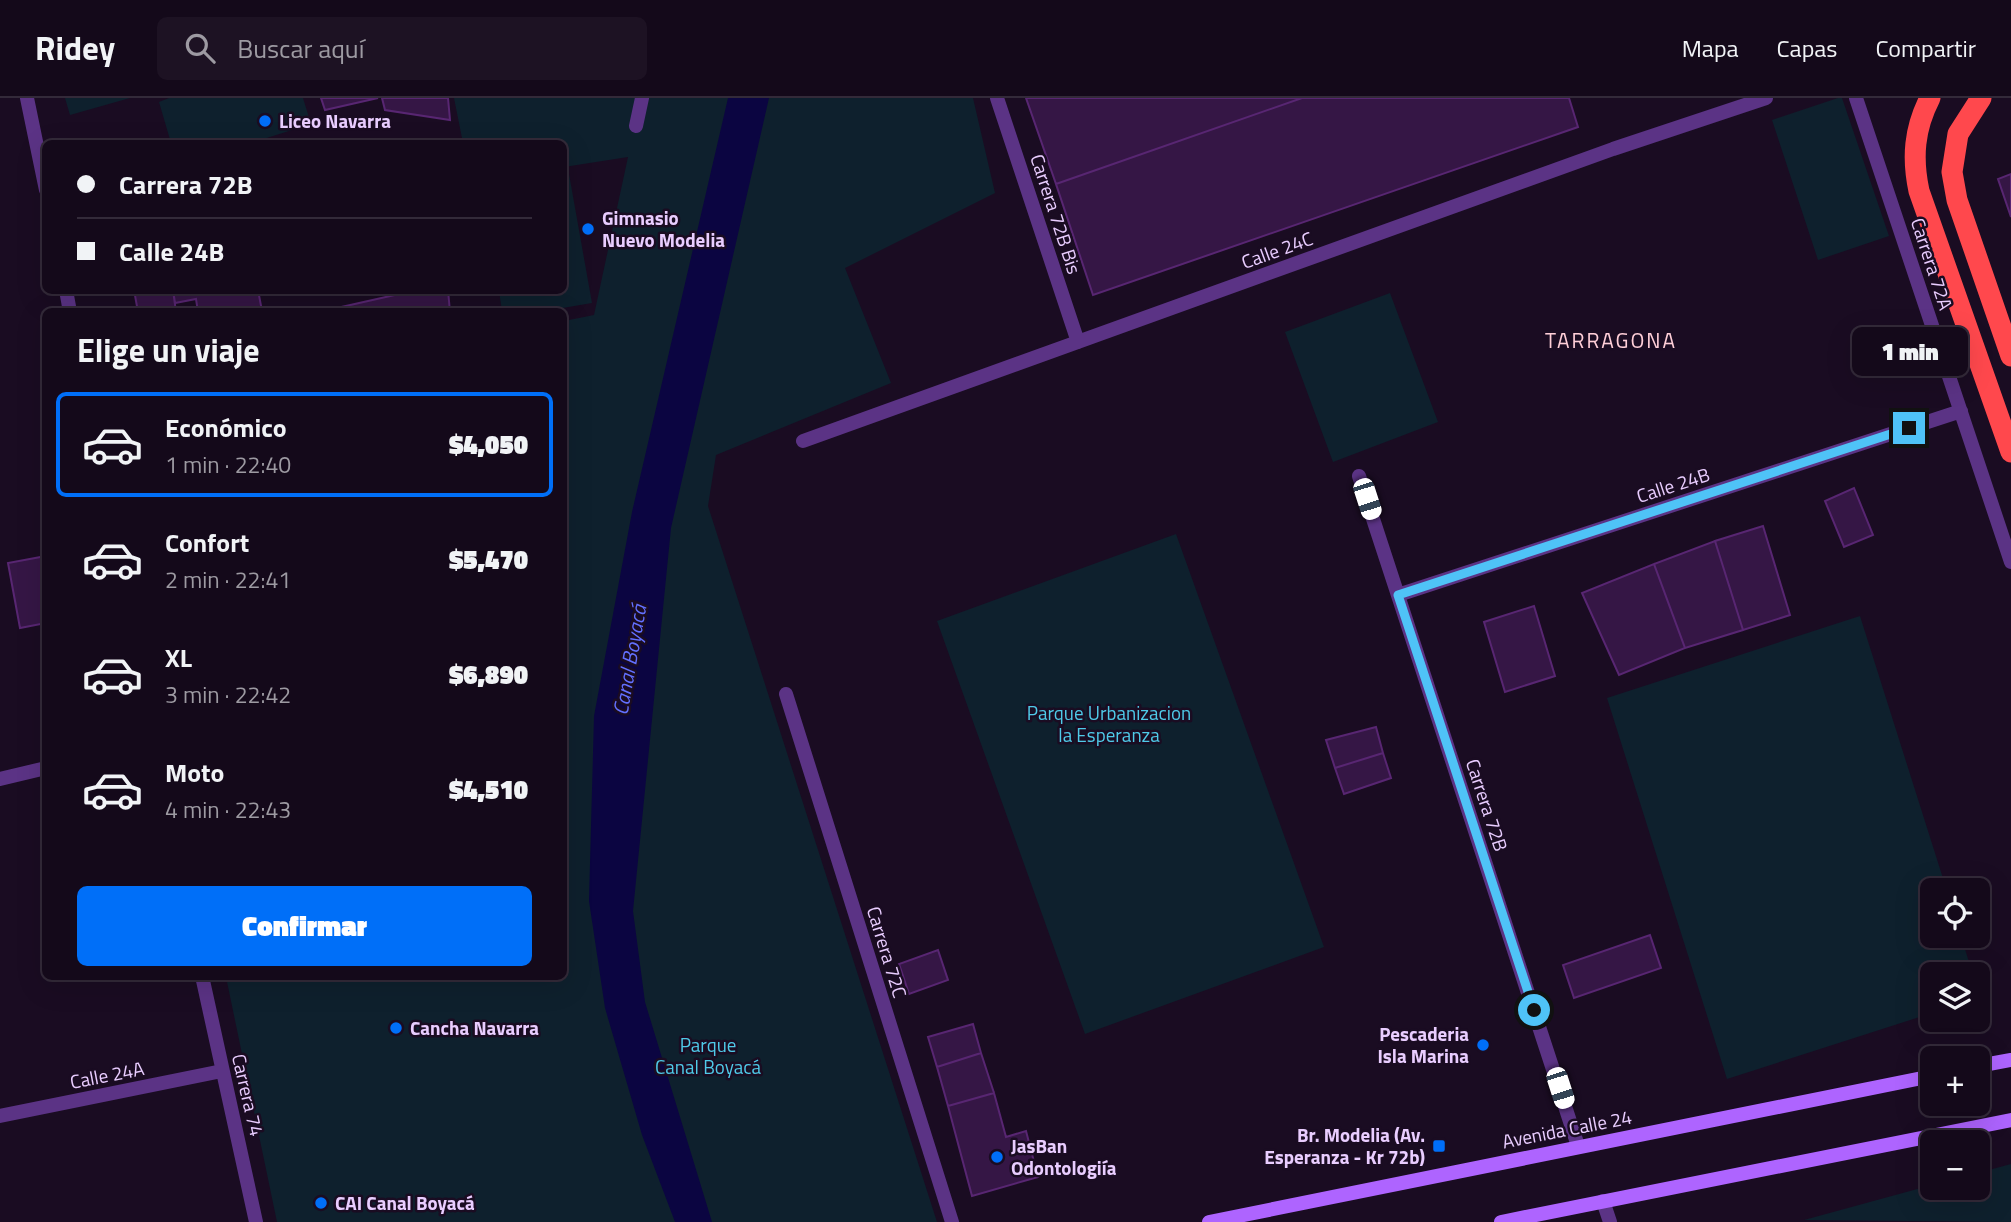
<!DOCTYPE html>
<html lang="es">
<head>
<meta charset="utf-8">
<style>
	:root { --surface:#14091a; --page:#1d1223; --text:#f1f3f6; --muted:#9d9aa2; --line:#332a39; --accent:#006ff8 }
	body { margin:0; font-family:"Titillium Web",sans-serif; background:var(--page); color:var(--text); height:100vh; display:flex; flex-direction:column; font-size:26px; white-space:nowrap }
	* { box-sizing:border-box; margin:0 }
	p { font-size:23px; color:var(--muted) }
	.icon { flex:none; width:38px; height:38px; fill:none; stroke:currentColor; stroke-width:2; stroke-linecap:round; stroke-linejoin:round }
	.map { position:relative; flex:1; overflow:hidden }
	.sheet { position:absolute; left:42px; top:210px; width:525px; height:672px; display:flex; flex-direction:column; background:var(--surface); border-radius:10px; box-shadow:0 7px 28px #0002,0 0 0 2px var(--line) }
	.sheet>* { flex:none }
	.banner { position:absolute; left:42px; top:42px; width:525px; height:154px; border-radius:10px; box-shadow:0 7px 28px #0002,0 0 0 2px var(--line); display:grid; align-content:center; height:154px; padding:0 35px; background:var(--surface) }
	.fabs { position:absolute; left:1920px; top:780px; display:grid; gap:14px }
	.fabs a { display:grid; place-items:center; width:70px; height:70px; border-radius:10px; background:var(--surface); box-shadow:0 7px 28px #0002,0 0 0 2px var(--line); font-size:35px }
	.end { position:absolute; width:32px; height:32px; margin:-16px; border:9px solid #4fc3f7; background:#111; box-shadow:0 0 0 4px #111 }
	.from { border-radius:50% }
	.bubble { position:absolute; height:49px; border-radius:10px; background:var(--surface); box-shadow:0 7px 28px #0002,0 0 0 2px var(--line); font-size:23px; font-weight:800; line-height:49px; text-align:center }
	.car { position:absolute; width:21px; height:42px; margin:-21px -10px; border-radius:9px; box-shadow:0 0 5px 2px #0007; background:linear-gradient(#fff 24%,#345 0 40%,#fff 0 76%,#345 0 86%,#fff 0) }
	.banner b { display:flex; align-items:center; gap:24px; height:66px; font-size:26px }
	.banner b+b { border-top:2px solid var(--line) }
	.banner i { width:18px; height:18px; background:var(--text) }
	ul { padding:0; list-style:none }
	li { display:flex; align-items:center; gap:21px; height:105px; margin:0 14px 10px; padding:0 21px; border:4px solid transparent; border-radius:10px }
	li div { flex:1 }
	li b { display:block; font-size:26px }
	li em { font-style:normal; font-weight:800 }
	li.on { border-color:var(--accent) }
	li>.icon { width:63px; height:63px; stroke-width:1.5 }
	h2 { padding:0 35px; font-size:32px; line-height:84px }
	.primary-button { display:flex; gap:14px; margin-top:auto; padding:14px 35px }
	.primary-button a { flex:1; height:80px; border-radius:10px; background:var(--accent); color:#fff; font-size:28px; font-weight:800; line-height:80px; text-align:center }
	header { display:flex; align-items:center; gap:42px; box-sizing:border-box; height:98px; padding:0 35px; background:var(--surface); border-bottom:2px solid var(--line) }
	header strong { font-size:33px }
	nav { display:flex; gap:38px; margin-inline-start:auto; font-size:24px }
	.search { width:490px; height:63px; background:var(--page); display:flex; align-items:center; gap:18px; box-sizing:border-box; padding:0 24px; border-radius:10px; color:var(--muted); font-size:26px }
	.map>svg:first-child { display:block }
</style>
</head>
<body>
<header>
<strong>Ridey</strong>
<div class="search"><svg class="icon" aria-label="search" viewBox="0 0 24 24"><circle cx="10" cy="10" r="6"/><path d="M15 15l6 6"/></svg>Buscar aquí</div>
<nav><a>Mapa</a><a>Capas</a><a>Compartir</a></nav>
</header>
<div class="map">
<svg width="2011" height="1124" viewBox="0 0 2011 1124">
	<rect width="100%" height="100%" fill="#1a0c22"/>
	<!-- green -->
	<path fill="#0e202d" d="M65 0H130L70 17Z
		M169 0H303L311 26 251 45H171L159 4Z
		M454 0H973L995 95 845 170 891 285 716 357 708 408 937 1124H277L226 879 564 878V223L594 217 628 59 564 69V46L463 45Z
		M1838 0H1842L1889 138 1818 162 1772 22Z
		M569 76 592 205 545 213H502L499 193 564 192V77Z
		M1390 195 1438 324 1333 364 1285 234Z
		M1176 436 1324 849 1085 936 937 523Z
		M1860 518 1947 793H1932V838H1961L1973 877H1932V915L1727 981 1607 600Z
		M2011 1066V1124L1804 1122 1932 1087V1090H1978V1075Z"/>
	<!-- water -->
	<path fill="#0b0541" d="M728 0H769L671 430 633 813 645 904 712 1124H675L642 1037 605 910 589 803 594 618 632 414Z"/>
	<!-- building -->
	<path fill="#351645" stroke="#582672" stroke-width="2" d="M321 0H378L325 12Z
		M382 0H448L450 22 385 12Z
		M1026 0H1302L1056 86Z
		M1302 0H1569L1578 29 1093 197 1056 86Z
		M2011 76V119L1998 81Z
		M134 192H173L176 214H138Z
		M173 192H258L262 213 198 214 196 201 175 205Z
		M417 192H448L450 214H319Z
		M1854 390 1873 437 1844 449 1825 403Z
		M1763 428 1790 517 1743 532 1715 443Z
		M1715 443 1743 532 1685 550 1654 466Z
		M46 458V525L20 530 8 465Z
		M1654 466 1685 550 1619 577 1582 495Z
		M1534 508 1555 578 1505 594 1484 524Z
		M1376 629 1383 655 1335 670 1326 642Z
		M1383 655 1391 680 1344 696 1335 670Z
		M1650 837 1661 870 1574 900 1563 867Z
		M938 852 948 882 909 896 899 866Z
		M973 926 981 955 937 969 928 939Z
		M981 955 994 995 948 1008 937 969Z
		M994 995 1006 1039 1026 1033 1038 1079 972 1098 948 1008Z"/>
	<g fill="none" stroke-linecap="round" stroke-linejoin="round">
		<!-- lane -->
		<path stroke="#5b3385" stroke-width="14" d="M636 28 642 0"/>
		<!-- street -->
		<path stroke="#5b3385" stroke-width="14" d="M27 0 46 92
			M997 0 1078 244
			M1856 0 2011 464
			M66 192 70 214
			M803 343 1613 51 1766 0
			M1359 378 1578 1048
			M1398 497 1961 313
			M786 596 952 1124
			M0 681 46 670
			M202 878 256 1124
			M0 1018 222 973
			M1603 1103 1610 1124"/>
		<!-- secondary -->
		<path stroke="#ae64ff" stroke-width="14" d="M1978 968 2011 962
			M1209 1124 1932 978
			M1501 1124 2011 1022"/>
		<!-- highway -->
		<path stroke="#ff484d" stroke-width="21" d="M1930 0C1914 31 1912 60 1919 93L2011 354
			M1981 0 1958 36 1952 74 1957 102 2011 258"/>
	</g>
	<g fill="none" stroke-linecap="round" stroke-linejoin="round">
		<!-- route -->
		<path stroke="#4fc3f7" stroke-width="9" d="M1534 912 1398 497 1909 330"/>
	</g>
	<!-- markers -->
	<g fill="#006ff8" stroke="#1a0c22" stroke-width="2.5">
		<circle cx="265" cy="23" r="7"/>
		<circle cx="588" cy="131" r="7"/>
		<circle cx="396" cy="930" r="7"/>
		<circle cx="1483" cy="947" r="7"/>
		<rect x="1432" y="1041" width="14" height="14" rx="3.5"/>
		<circle cx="997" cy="1059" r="7"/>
		<circle cx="321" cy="1105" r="7"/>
	</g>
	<g text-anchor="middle" stroke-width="5" stroke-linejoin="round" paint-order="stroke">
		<!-- poi labels -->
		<g font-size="19" font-weight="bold" fill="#e9cdff" stroke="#1a0c22" text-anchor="start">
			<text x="279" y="30">Liceo Navarra</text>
			<text x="602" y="127">Gimnasio<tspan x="602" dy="22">Nuevo Modelia</tspan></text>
			<text x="410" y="937">Cancha Navarra</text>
			<text x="1469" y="943" text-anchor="end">Pescaderia<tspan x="1469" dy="22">Isla Marina</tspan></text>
			<text x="1425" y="1044" text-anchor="end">Br. Modelia (Av.<tspan x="1425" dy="22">Esperanza - Kr 72b)</tspan></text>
			<text x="1011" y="1055">JasBan<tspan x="1011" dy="22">Odontologiía</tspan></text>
			<text x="335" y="1112">CAI Canal Boyacá</text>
		</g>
		<!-- street labels -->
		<g font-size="19" fill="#e9cdff" stroke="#1a0c22">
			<text transform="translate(1056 116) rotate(72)" y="7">Carrera 72B Bis</text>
			<text transform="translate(1277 152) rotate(-20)" y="7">Calle 24C</text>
			<text transform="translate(1932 166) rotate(72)" y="7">Carrera 72A</text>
			<text transform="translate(1673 387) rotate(-18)" y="7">Calle 24B</text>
			<text transform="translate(1487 707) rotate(72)" y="7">Carrera 72B</text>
			<text transform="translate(887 854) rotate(73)" y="7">Carrera 72C</text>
			<text transform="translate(107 977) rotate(-11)" y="7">Calle 24A</text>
			<text transform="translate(248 997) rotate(77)" y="7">Carrera 74</text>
			<text transform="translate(1567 1031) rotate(-11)" y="7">Avenida Calle 24</text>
		</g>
		<!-- park labels -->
		<g font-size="19" fill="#4fcae8" stroke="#1a0c22">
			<text x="1109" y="622">Parque Urbanizacion<tspan x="1109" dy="22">la Esperanza</tspan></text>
			<text x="708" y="954">Parque<tspan x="708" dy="22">Canal Boyacá</tspan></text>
		</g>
		<!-- neighbourhood labels -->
		<g font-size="21" letter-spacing="2" fill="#ffcfd8" stroke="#1a0c22">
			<text x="1611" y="250">TARRAGONA</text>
		</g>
		<!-- water labels -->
		<g font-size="21" font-style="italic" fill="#6370ff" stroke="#1a0c22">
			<text transform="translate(630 562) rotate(-80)" y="7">Canal Boyacá</text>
		</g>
	</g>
</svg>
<div class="fabs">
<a><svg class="icon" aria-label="locate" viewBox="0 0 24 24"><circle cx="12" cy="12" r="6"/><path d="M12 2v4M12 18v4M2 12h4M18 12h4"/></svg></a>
<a><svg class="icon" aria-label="layers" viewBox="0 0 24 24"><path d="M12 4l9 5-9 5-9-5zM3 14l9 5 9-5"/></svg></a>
<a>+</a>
<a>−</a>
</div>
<i class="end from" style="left:1534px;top:912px"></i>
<i class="end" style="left:1909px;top:330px"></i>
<div class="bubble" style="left:1852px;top:229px;width:116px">1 min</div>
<i class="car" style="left:1367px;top:401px;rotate:162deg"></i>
<i class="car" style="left:1560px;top:990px;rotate:162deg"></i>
<div class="banner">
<b><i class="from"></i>Carrera 72B</b>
<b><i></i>Calle 24B</b>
</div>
<section class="sheet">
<h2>Elige un viaje</h2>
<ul>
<li class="on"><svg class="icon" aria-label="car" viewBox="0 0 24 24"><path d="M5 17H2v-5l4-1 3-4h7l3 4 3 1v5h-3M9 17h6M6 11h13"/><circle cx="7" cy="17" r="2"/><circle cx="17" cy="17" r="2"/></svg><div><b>Económico</b><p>1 min · 22:40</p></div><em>$4,050</em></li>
<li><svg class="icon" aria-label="car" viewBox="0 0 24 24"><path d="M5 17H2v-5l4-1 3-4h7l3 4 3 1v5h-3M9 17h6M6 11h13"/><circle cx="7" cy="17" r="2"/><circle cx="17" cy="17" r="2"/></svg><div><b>Confort</b><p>2 min · 22:41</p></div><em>$5,470</em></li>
<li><svg class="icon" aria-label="car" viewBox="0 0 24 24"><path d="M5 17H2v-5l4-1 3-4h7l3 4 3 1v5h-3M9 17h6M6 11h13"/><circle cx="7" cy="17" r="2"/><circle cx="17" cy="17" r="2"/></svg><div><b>XL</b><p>3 min · 22:42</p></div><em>$6,890</em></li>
<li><svg class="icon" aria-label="car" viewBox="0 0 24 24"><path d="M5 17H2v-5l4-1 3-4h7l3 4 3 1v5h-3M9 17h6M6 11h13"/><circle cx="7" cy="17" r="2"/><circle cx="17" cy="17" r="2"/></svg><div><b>Moto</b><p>4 min · 22:43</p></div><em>$4,510</em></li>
</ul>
<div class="primary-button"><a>Confirmar</a></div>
</section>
</div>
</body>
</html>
